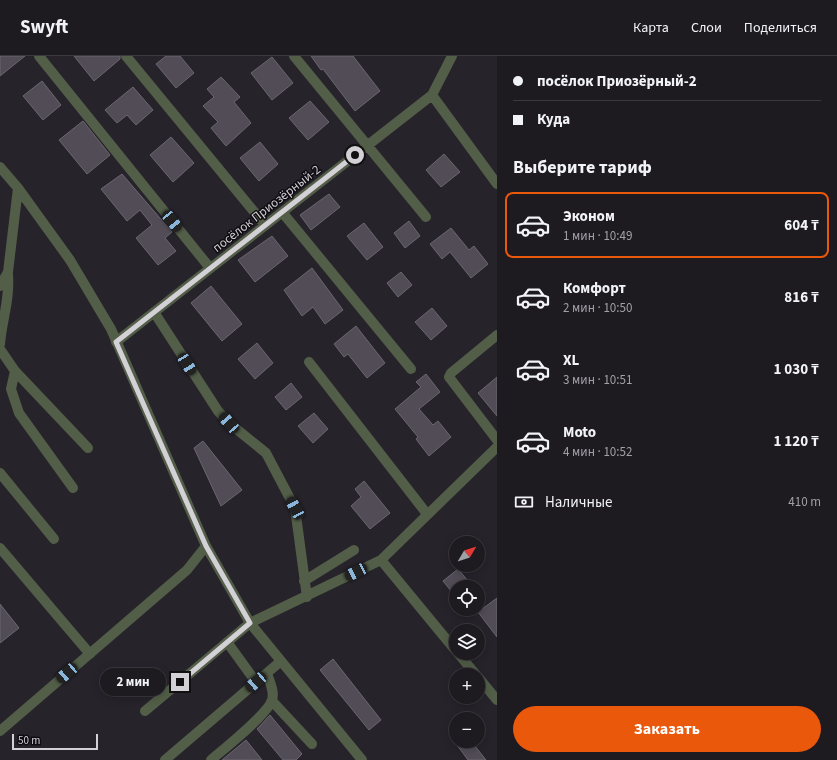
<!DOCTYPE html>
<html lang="ru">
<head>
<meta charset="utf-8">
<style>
	:root { --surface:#1d1a20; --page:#2a272d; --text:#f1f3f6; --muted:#a0a1a5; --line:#3b383e; --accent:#ea580c }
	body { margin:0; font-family:"Source Sans 3",sans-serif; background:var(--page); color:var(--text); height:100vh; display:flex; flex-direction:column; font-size:15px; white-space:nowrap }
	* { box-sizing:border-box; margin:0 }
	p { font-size:13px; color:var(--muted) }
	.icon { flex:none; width:22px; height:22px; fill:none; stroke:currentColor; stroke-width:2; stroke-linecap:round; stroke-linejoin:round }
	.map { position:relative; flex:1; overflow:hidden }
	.drawer { display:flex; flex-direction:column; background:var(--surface); width:340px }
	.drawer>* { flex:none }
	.hud { display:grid; align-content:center; height:88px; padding:0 16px; background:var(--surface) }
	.needle { width:26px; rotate:51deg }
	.buttons { position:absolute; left:449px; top:480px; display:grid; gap:8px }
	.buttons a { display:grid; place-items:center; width:36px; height:36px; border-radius:50%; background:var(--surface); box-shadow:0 2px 10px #0003,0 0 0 1px var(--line); font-size:20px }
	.scale { position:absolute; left:12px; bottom:10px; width:86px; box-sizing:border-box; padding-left:4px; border:2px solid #d3d0d6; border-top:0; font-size:11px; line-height:14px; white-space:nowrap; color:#d3d0d6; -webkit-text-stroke:3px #0f0d11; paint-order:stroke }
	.end { position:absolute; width:18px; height:18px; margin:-9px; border:5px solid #d3d0d6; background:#111; box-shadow:0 0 0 2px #111 }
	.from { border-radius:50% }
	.bubble { position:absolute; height:28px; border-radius:14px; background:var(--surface); box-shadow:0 2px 10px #0003,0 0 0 1px var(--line); font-size:13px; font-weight:700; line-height:28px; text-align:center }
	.car { position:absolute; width:12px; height:24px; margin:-12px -6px; border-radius:5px; box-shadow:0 0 3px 1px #0007; background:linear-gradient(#222 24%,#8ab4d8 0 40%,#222 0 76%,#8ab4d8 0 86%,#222 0) }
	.hud b { display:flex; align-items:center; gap:14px; height:38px; font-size:15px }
	.hud b+b { border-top:1px solid var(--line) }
	.hud i { width:10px; height:10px; background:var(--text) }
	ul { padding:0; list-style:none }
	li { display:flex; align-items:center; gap:12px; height:66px; margin:0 8px 6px; padding:0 8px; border:2px solid transparent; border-radius:8px }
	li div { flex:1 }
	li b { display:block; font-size:15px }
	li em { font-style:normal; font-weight:700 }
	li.on { border-color:var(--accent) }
	li>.icon { width:36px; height:36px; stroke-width:1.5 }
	h2 { padding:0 16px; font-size:18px; line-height:48px }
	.pay { display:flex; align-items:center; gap:10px; height:44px; padding:0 16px; font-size:15px }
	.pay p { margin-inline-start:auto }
	.button { display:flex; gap:8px; margin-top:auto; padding:8px 16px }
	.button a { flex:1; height:46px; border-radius:24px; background:var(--accent); color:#fff; font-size:16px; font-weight:700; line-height:46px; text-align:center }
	header { display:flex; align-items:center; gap:24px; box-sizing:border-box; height:56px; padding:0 20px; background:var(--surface); border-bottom:1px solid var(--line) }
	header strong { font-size:19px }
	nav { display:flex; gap:22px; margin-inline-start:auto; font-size:14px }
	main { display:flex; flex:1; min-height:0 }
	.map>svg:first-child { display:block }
</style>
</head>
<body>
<header>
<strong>Swyft</strong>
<nav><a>Карта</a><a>Слои</a><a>Поделиться</a></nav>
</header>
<main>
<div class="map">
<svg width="497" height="704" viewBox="0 0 497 704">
	<rect width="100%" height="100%" fill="#27232b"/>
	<!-- building -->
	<path fill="#514c55" stroke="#6b6670" d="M0 0H25L0 20Z
		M74 0H120V3L94 25Z
		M166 0H180L194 17 176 32 156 8Z
		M311 0H353L380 35 355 55 323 13 321 14Z
		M272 1 293 27 272 44 251 17Z
		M221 21 240 41 234 46 251 67 226 90 211 72 218 66 203 50 214 41 207 33Z
		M42 25 61 49 43 64 23 40Z
		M133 31 153 54 136 69 127 59 117 67 105 54Z
		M310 45 329 66 308 84 289 62Z
		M83 65 110 99 87 118 59 84Z
		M171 81 194 107 173 126 150 99Z
		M260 86 278 108 259 125 240 102Z
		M444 98 460 116 441 131 426 114Z
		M122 118 172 176 165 182 176 195 158 209 136 182 152 169 140 154 127 165 101 133Z
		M329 138 340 151 311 174 300 159Z
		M409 165 420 180 405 192 394 177Z
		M364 167 383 191 367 204 347 180Z
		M451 172 469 194 474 190 488 208 471 222 450 196 442 203 430 188Z
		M272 180 288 200 255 226 238 204Z
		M312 212 343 254 325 268 313 251 302 260 284 234Z
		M401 216 412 229 398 241 387 227Z
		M211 230 242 268 222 285 191 247Z
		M432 252 447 270 431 284 415 266Z
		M356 270 385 307 367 322 348 298 344 301 334 288Z
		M257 287 273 307 255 323 238 303Z
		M426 318 440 336 419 353 433 369 438 365 451 381 429 400 416 383 418 381 395 353 421 331 416 326Z
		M497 321V360L478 337Z
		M291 327 302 341 286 354 275 341Z
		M314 357 328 373 313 387 298 370Z
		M203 385 242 434 221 450 194 392Z
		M364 425 390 457 370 473 351 450 361 441 355 433Z
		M458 513 473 531H456V541L443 525Z
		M497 542V581L478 556Z
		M0 548 19 572 0 587Z
		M333 603 381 664 369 674 320 614Z
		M270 659 302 698 296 704H283L257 673Z
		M246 684 262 704H222Z
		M454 685H471L486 704H468Z"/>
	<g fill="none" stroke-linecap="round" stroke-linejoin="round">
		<!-- minor -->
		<path stroke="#525e48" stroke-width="10" d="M39 0 210 212
			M126 0 265 169
			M294 0 426 161
			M432 39 497 128
			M0 111 18 132 70 204 111 273 206 490 250 567 362 704
			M282 156 411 313
			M0 230 8 216 18 132
			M154 256 218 355 229 367 266 397 295 452 307 541
			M497 279 451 317 449 321 497 384
			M116 286 432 39 452 0
			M0 288C2 263 10 244 8 218
			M0 293 15 315 88 392
			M309 306 427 458
			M15 315 11 333 19 357 73 432
			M0 417 54 483
			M0 492 90 598
			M381 504 456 595
			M304 525 354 494
			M227 586 256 626
			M458 597 476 619
			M478 621 497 644
			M272 645 312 688
			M145 655 250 567 381 504 497 391
			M0 675 187 514 206 490
			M165 704 281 605
			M211 704C225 692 267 659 272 644 275 635 269 625 267 617"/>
	</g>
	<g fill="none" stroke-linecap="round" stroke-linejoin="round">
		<!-- route -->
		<path stroke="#d3d0d6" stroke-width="5" d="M180 626 250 567 206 490 116 286 355 99"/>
	</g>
	<g text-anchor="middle" stroke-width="3" stroke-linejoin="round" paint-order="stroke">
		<!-- street labels -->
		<g font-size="13" fill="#d3d0d6" stroke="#0f0d11">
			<text transform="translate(266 152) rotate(-38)" y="5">посёлок Приозёрный-2</text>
		</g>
	</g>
</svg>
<div class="buttons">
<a><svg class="needle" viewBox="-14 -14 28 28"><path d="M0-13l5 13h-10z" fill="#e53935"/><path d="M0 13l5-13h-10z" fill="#a0a1a5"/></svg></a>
<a><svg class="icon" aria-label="locate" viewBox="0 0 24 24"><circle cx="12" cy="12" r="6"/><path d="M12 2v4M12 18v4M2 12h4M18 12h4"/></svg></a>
<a><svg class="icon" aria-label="layers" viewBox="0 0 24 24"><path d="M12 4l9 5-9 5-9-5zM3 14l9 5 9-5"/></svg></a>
<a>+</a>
<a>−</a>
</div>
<div class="scale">50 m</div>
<i class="end from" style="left:355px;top:99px"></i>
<i class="end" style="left:180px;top:626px"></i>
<div class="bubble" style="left:100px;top:612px;width:66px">2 мин</div>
<i class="car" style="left:172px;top:165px;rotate:141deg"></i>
<i class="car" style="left:187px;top:308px;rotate:148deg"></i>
<i class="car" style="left:229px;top:367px;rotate:319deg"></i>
<i class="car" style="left:295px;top:452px;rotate:332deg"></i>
<i class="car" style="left:356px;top:516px;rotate:244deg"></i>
<i class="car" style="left:67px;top:617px;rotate:229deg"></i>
<i class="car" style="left:256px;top:626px;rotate:229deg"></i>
</div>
<section class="drawer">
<div class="hud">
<b><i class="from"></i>посёлок Приозёрный-2</b>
<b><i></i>Куда</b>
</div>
<h2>Выберите тариф</h2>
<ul>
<li class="on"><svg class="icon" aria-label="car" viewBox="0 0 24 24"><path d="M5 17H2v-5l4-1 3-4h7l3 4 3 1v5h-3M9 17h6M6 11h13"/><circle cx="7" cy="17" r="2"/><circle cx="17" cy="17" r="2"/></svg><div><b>Эконом</b><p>1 мин · 10:49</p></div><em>604 ₸</em></li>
<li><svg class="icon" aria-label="car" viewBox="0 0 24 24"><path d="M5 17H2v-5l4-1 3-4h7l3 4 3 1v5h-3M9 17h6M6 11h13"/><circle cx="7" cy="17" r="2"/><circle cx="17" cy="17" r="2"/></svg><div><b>Комфорт</b><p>2 мин · 10:50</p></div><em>816 ₸</em></li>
<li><svg class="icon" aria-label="car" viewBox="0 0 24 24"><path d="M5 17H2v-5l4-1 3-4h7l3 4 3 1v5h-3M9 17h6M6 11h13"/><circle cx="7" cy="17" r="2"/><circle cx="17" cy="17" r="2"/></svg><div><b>XL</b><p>3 мин · 10:51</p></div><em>1 030 ₸</em></li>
<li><svg class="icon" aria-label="car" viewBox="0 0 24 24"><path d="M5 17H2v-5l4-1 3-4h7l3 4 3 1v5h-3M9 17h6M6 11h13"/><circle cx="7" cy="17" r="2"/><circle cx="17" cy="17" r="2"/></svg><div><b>Moto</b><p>4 мин · 10:52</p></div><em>1 120 ₸</em></li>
</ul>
<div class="pay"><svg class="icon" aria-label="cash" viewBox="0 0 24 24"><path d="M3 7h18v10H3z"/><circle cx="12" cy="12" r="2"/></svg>Наличные<p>410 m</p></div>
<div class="button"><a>Заказать</a></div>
</section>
</main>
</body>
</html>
